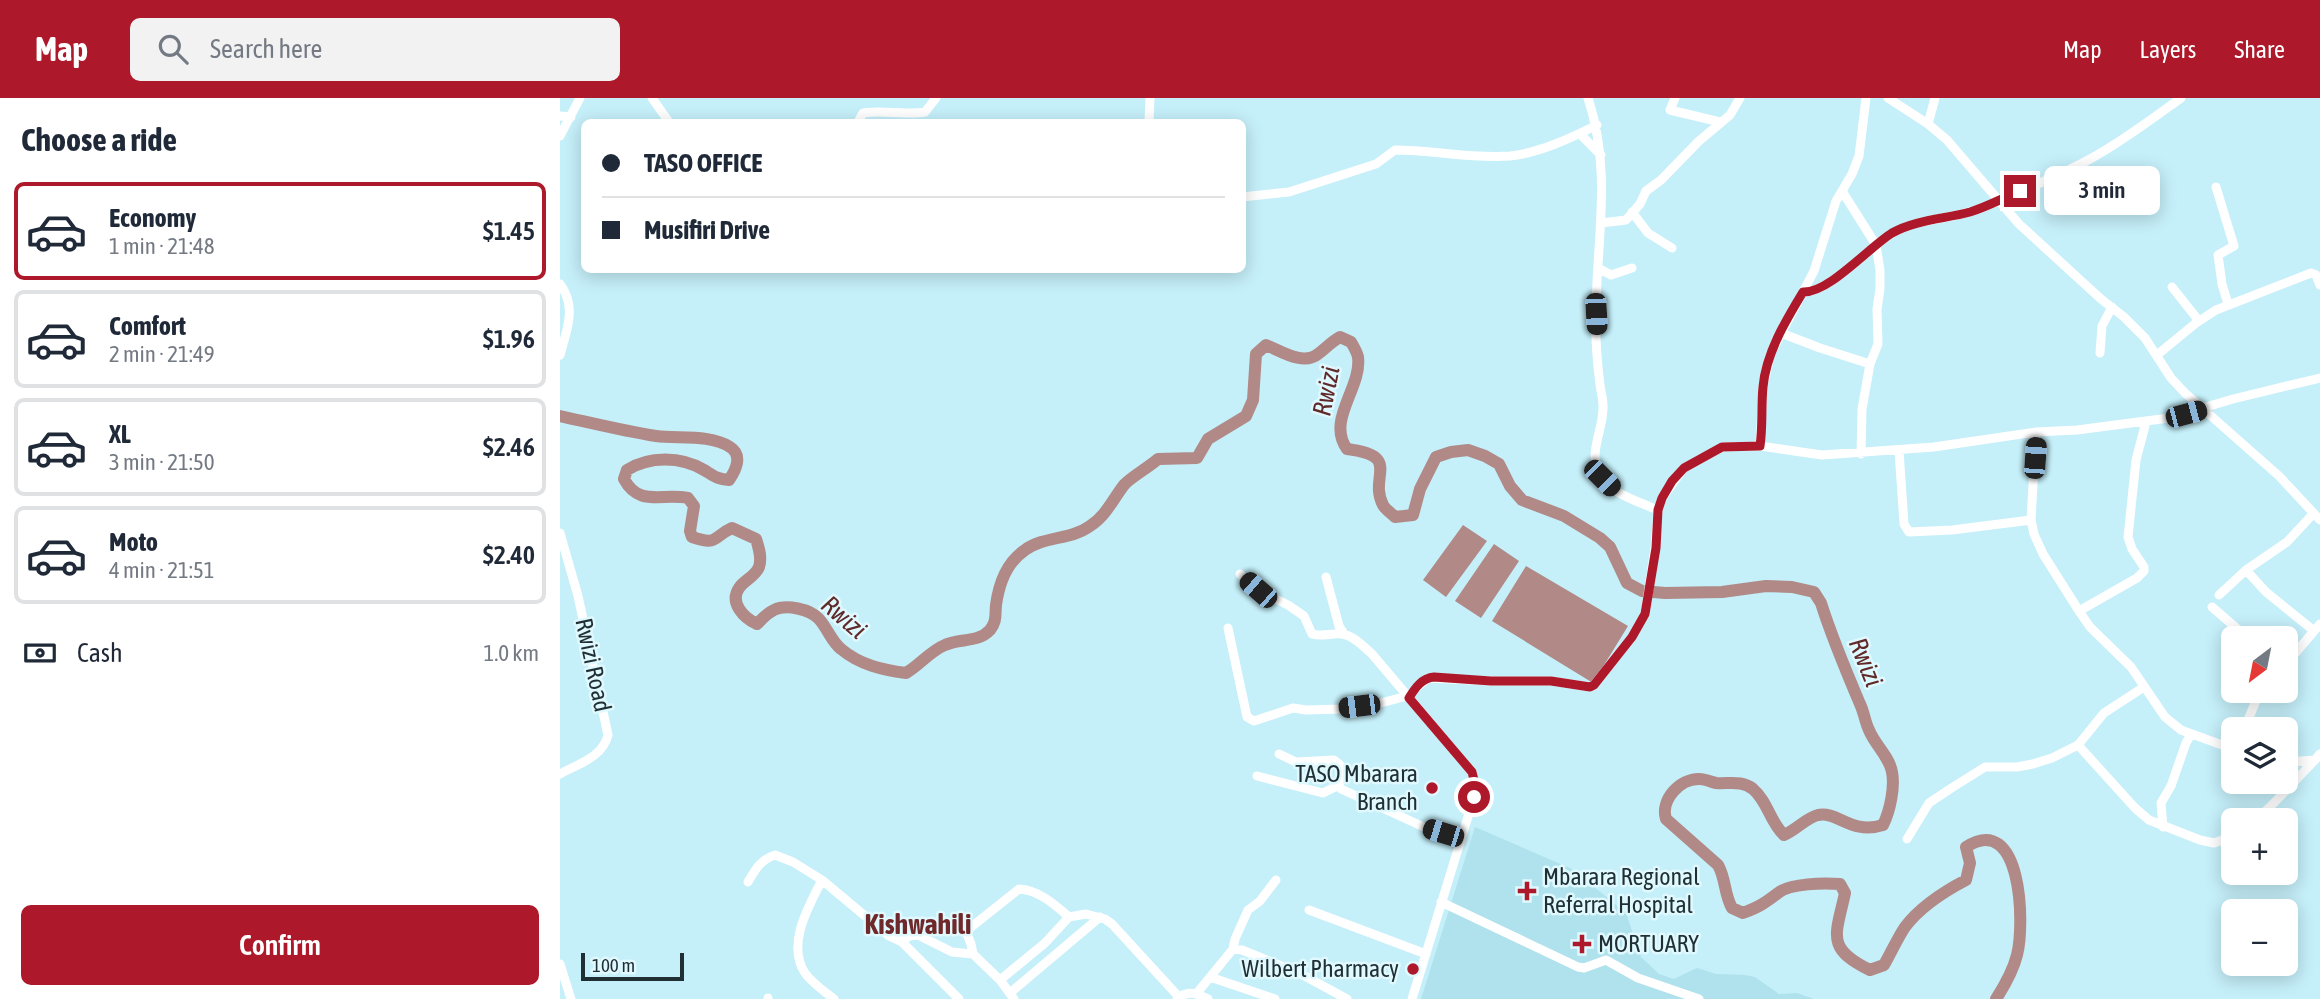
<!DOCTYPE html>
<html lang="en">
<head>
<meta charset="utf-8">
<style>
	:root { --surface:#fff; --page:#f2f2f3; --text:#1f2937; --muted:#747a83; --line:#e0e1e3; --accent:#ad192a }
	body { margin:0; font-family:"Asap Condensed",sans-serif; background:var(--page); color:var(--text); height:100vh; display:flex; flex-direction:column; font-size:26px; white-space:nowrap }
	* { box-sizing:border-box; margin:0 }
	p { font-size:23px; color:var(--muted) }
	.icon { flex:none; width:38px; height:38px; fill:none; stroke:currentColor; stroke-width:2; stroke-linecap:round; stroke-linejoin:round }
	.map { position:relative; flex:1; overflow:hidden }
	.side { display:flex; flex-direction:column; background:var(--surface); width:560px }
	.side>* { flex:none }
	.hud { position:absolute; left:21px; top:21px; width:665px; height:154px; border-radius:10px; box-shadow:0 4px 18px #0003; display:grid; align-content:center; height:154px; padding:0 21px; background:var(--surface) }
	.needle { width:46px; rotate:212deg }
	.controls { position:absolute; left:1661px; top:528px; display:grid; gap:14px }
	.controls a { display:grid; place-items:center; width:77px; height:77px; border-radius:10px; background:var(--surface); box-shadow:0 4px 18px #0003; font-size:35px }
	.scale { position:absolute; left:21px; bottom:18px; width:103px; box-sizing:border-box; padding-left:7px; border:4px solid #1f2f33; border-top:0; font-size:19px; line-height:24px; white-space:nowrap; color:#1f2f33; -webkit-text-stroke:5px #e0f9ff; paint-order:stroke }
	.end { position:absolute; width:32px; height:32px; margin:-16px; border:9px solid #ad192a; background:#fff; box-shadow:0 0 0 4px #fff }
	.from { border-radius:50% }
	.bubble { position:absolute; height:49px; border-radius:10px; background:var(--surface); box-shadow:0 4px 18px #0003; font-size:23px; font-weight:600; line-height:49px; text-align:center }
	.car { position:absolute; width:21px; height:42px; margin:-21px -10px; border-radius:9px; box-shadow:0 0 5px 2px #0007; background:linear-gradient(#222 24%,#8ab4d8 0 40%,#222 0 76%,#8ab4d8 0 86%,#222 0) }
	.hud b { display:flex; align-items:center; gap:24px; height:66px; font-size:26px }
	.hud b+b { border-top:2px solid var(--line) }
	.hud i { width:18px; height:18px; background:var(--text) }
	ul { padding:0; list-style:none }
	li { display:flex; align-items:center; gap:21px; height:98px; margin:0 14px 10px; padding:0 7px; border:4px solid var(--line); border-radius:10px }
	li div { flex:1 }
	li b { display:block; font-size:26px }
	li em { font-style:normal; font-weight:600 }
	li.selected { border-color:var(--accent) }
	li>.icon { width:63px; height:63px; stroke-width:1.5 }
	h2 { padding:0 21px; font-size:32px; line-height:84px }
	.pay { display:flex; align-items:center; gap:18px; height:77px; padding:0 21px; font-size:26px }
	.pay p { margin-inline-start:auto }
	.action { display:flex; gap:14px; margin-top:auto; padding:14px 21px }
	.action a { flex:1; height:80px; border-radius:10px; background:var(--accent); color:#fff; font-size:28px; font-weight:600; line-height:80px; text-align:center }
	header { display:flex; align-items:center; gap:42px; box-sizing:border-box; height:98px; padding:0 35px; background:var(--accent); color:#fff }
	header strong { font-size:33px }
	nav { display:flex; gap:38px; margin-inline-start:auto; font-size:24px }
	.search { width:490px; height:63px; background:var(--page); display:flex; align-items:center; gap:18px; box-sizing:border-box; padding:0 24px; border-radius:10px; color:var(--muted); font-size:26px }
	main { display:flex; flex:1; min-height:0 }
	.map>svg:first-child { display:block }
</style>
</head>
<body>
<header>
<strong>Map</strong>
<div class="search"><svg class="icon" aria-label="search" viewBox="0 0 24 24"><circle cx="10" cy="10" r="6"/><path d="M15 15l6 6"/></svg>Search here</div>
<nav><a>Map</a><a>Layers</a><a>Share</a></nav>
</header>
<main>
<section class="side">
<h2>Choose a ride</h2>
<ul>
<li class="selected"><svg class="icon" aria-label="car" viewBox="0 0 24 24"><path d="M5 17H2v-5l4-1 3-4h7l3 4 3 1v5h-3M9 17h6M6 11h13"/><circle cx="7" cy="17" r="2"/><circle cx="17" cy="17" r="2"/></svg><div><b>Economy</b><p>1 min · 21:48</p></div><em>$1.45</em></li>
<li><svg class="icon" aria-label="car" viewBox="0 0 24 24"><path d="M5 17H2v-5l4-1 3-4h7l3 4 3 1v5h-3M9 17h6M6 11h13"/><circle cx="7" cy="17" r="2"/><circle cx="17" cy="17" r="2"/></svg><div><b>Comfort</b><p>2 min · 21:49</p></div><em>$1.96</em></li>
<li><svg class="icon" aria-label="car" viewBox="0 0 24 24"><path d="M5 17H2v-5l4-1 3-4h7l3 4 3 1v5h-3M9 17h6M6 11h13"/><circle cx="7" cy="17" r="2"/><circle cx="17" cy="17" r="2"/></svg><div><b>XL</b><p>3 min · 21:50</p></div><em>$2.46</em></li>
<li><svg class="icon" aria-label="car" viewBox="0 0 24 24"><path d="M5 17H2v-5l4-1 3-4h7l3 4 3 1v5h-3M9 17h6M6 11h13"/><circle cx="7" cy="17" r="2"/><circle cx="17" cy="17" r="2"/></svg><div><b>Moto</b><p>4 min · 21:51</p></div><em>$2.40</em></li>
</ul>
<div class="pay"><svg class="icon" aria-label="cash" viewBox="0 0 24 24"><path d="M3 7h18v10H3z"/><circle cx="12" cy="12" r="2"/></svg>Cash<p>1.0 km</p></div>
<div class="action"><a>Confirm</a></div>
</section>
<div class="map">
<svg width="1760" height="901" viewBox="0 0 1760 901">
	<rect width="100%" height="100%" fill="#c5eff9"/>
	<!-- built -->
	<path fill="#afe2ed" d="M915 729 1012 771 1066 815 1081 859 1099 876 1114 881 1137 870 1156 876 1185 877 1195 879 1219 896 1237 895 1254 901H861Z"/>
	<!-- water -->
	<path fill="#b18987" d="M903 427 927 443 886 499 863 482Z
		M934 446 959 463 921 520 895 503Z
		M966 468 1068 528 1033 585 932 523Z"/>
	<g fill="none" stroke-linecap="round" stroke-linejoin="round">
		<!-- river -->
		<path stroke="#b18987" stroke-width="12" d="M0 318C32 325 64 333 96 338 118 341 150 336 170 349 183 357 176 372 169 382 157 381 154 378 144 372 121 358 89 358 67 372L64 381C79 409 101 395 128 400L134 408 130 433 132 439C159 448 152 439 172 430L196 441C199 450 202 460 199 469 195 479 184 482 179 490 169 505 184 520 197 526 202 521 207 515 214 512 226 506 250 511 259 521 268 531 271 543 281 551 300 567 323 572 346 575 360 567 370 553 385 547 400 540 418 545 430 532 437 523 435 517 436 507 439 485 447 464 465 452 484 438 511 442 530 428 546 418 553 401 564 387 570 380 589 369 598 361L637 360 648 341 686 318 693 302 696 256 706 247C721 253 743 268 758 256 766 250 771 244 780 239L791 244C794 249 797 254 798 259 802 290 766 322 787 351 843 358 808 378 823 407 825 411 831 415 835 419L853 417 860 391 876 359 891 354 908 352 925 358 939 366 950 388 962 402 1004 418 1040 440 1050 449 1067 485 1082 493 1105 495 1162 494 1206 488 1232 489 1254 494 1261 505C1272 540 1286 573 1300 606 1304 614 1305 624 1309 632 1315 647 1329 658 1332 674 1335 689 1330 713 1323 727 1291 737 1278 713 1258 717 1246 720 1236 732 1224 737 1210 724 1208 704 1193 691 1182 682 1169 686 1156 685 1151 684 1145 681 1140 681 1120 680 1100 702 1106 721L1158 767C1166 781 1164 796 1172 810L1183 815C1199 809 1205 805 1218 795 1230 785 1264 785 1280 786L1285 795C1276 837 1265 850 1310 872L1324 867C1331 855 1337 841 1345 829 1360 809 1385 793 1406 782L1410 765 1406 749C1462 713 1465 826 1457 857 1453 873 1445 887 1436 901"/>
		<!-- minor -->
		<path stroke="#fff" stroke-width="9" d="M92 0 109 24
			M1028 0C1052 73 1037 138 1036 212 1035 236 1037 263 1040 287 1041 294 1043 301 1043 308 1044 329 1030 351 1037 371 1046 395 1077 403 1098 412
			M1115 0 1110 12 1160 24
			M1328 0 1368 26 1387 42 1459 126 1541 201 1564 219 1585 240 1611 280 1625 295 1719 378 1760 422
			M0 18 11 19
			M298 24 303 15C323 12 344 17 365 14L376 0
			M589 24 590 0
			M1368 26 1375 0
			M1020 36 1041 57
			M0 38 20 0
			M1656 89 1674 148 1658 157 1662 186 1668 206
			M1282 93 1316 147 1320 172V191L1317 211 1318 246 1310 266
			M682 99 729 94 816 66 835 52C873 52 911 61 950 58 979 55 1011 40 1037 27
			M1072 114 1088 135 1112 150
			M1041 125 1066 122 1080 106 1086 93 1101 82 1139 43 1170 17 1180 0
			M1038 170 1051 177 1072 170
			M0 186C17 209 7 231 0 257
			M1612 189 1639 223
			M1243 194C1269 195 1308 150 1331 136 1359 119 1394 122 1424 109 1460 94 1497 79 1532 60 1563 43 1592 21 1621 0
			M1221 235 1260 250 1310 266 1302 311 1301 356
			M1540 255 1542 228 1552 209
			M1597 257 1636 225 1656 212 1751 175 1756 177 1760 187
			M1476 334 1471 422 1474 436 1483 456 1519 513 1530 529 1571 569 1605 619 1621 632 1673 651
			M1200 348 1203 288 1211 255 1254 173 1276 103 1292 76 1299 58 1306 0
			M1339 353 1344 426 1349 434 1392 432 1471 422
			M0 435 18 498 48 637C43 659 18 666 0 676
			M1686 472 1706 494 1753 532
			M680 476 698 492 728 507 744 518 752 536C762 539 771 535 782 536 793 537 804 549 812 556L912 674 915 686 914 699 852 901
			M766 479 779 528 784 536
			M1659 497 1686 472 1727 444 1753 416
			M1652 509 1689 541
			M1519 513 1577 480 1584 473V469L1572 451 1568 439 1576 362 1586 324
			M668 530 687 619 694 623 733 610 746 612 782 611 817 606 847 598
			M1726 566 1760 526
			M849 600 855 591 868 580 931 583H991L1030 589 1034 587 1072 539 1085 516 1095 450 1098 412 1102 400 1124 370 1162 349 1200 348 1262 357 1374 349 1476 334 1517 332 1609 320 1673 301 1760 280
			M1684 632 1695 605 1703 593
			M1518 647 1575 710 1589 722 1640 742 1654 745 1673 738
			M719 656 736 664 774 662 780 667 779 687 781 691 866 730 900 740
			M1726 664 1755 662 1760 656
			M697 678 763 695 779 687
			M1694 723 1709 710 1755 662
			M1603 729 1601 705 1611 688 1626 645 1631 636
			M1347 741 1369 705 1393 689 1425 669H1457L1473 666 1492 660 1518 647 1544 615 1584 589
			M262 782C249 808 226 846 245 875 252 885 264 893 274 901
			M188 784C195 772 200 762 215 757L233 764 262 782 329 838 342 844 399 901
			M881 804 1018 869 1024 870 1046 862 1078 880 1139 901
			M749 812 866 856
			M342 844 349 838 358 837 392 854 413 856 440 882
			M673 851 675 841 688 812 700 803 716 782
			M413 856 411 846 407 836 410 830 459 791C479 792 495 807 509 819
			M0 866 11 901
			M650 879 715 901
			M450 895 540 819
			M637 895 673 851 682 852 741 876 787 901
			M208 900V901
			M454 901 440 882 485 845 509 819 526 816 545 821 552 826 619 899
			M617 901C627 892 637 895 648 901"/>
	</g>
	<g fill="none" stroke-linecap="round" stroke-linejoin="round">
		<!-- route -->
		<path stroke="#ad192a" stroke-width="9" d="M914 699 915 686 912 674 849 600C855 590 862 580 874 579L931 583H991L1030 589 1034 587 1072 539 1085 516 1096 450 1098 412 1102 400 1112 383 1124 370 1162 349 1200 348C1203 328 1201 309 1203 289 1206 255 1226 222 1243 194 1269 195 1308 150 1332 135 1355 122 1384 121 1410 114 1427 109 1443 100 1460 93"/>
	</g>
	<!-- markers -->
	<g fill="#ad192a" stroke="#e0f9ff" stroke-width="2.5">
		<circle cx="872" cy="690" r="7"/>
		<path d="M963.5 782.5h7v7h7v7h-7v7h-7v-7h-7v-7h7z"/>
		<path d="M1018.5 835.5h7v7h7v7h-7v7h-7v-7h-7v-7h7z"/>
		<circle cx="853" cy="871" r="7"/>
	</g>
	<g text-anchor="middle" stroke-width="5" stroke-linejoin="round" paint-order="stroke">
		<!-- street labels -->
		<g font-size="24" fill="#1f2f33" stroke="#e0f9ff">
			<text transform="translate(33 567) rotate(78)" y="8">Rwizi Road</text>
		</g>
		<!-- poi labels -->
		<g font-size="24" fill="#1f2f33" stroke="#e0f9ff" text-anchor="end">
			<text x="858" y="684">TASO Mbarara<tspan x="858" dy="28">Branch</tspan></text>
			<text x="983" y="787" text-anchor="start">Mbarara Regional<tspan x="983" dy="28">Referral Hospital</tspan></text>
			<text x="1038" y="854" text-anchor="start">MORTUARY</text>
			<text x="839" y="879">Wilbert Pharmacy</text>
		</g>
		<!-- water labels -->
		<g font-size="26" font-style="italic" fill="#602a29" stroke="#e0f9ff">
			<text transform="translate(766 293) rotate(-79)" y="9">Rwizi</text>
			<text transform="translate(284 519) rotate(41)" y="9">Rwizi</text>
			<text transform="translate(1306 564) rotate(68)" y="9">Rwizi</text>
		</g>
		<!-- quarter labels -->
		<g font-size="28" font-weight="bold" fill="#6f292a" stroke="#e0f9ff">
			<text x="358" y="836">Kishwahili</text>
		</g>
	</g>
</svg>
<div class="controls">
<a><svg class="needle" viewBox="-14 -14 28 28"><path d="M0-13l5 13h-10z" fill="#e53935"/><path d="M0 13l5-13h-10z" fill="#747a83"/></svg></a>
<a><svg class="icon" aria-label="layers" viewBox="0 0 24 24"><path d="M12 4l9 5-9 5-9-5zM3 14l9 5 9-5"/></svg></a>
<a>+</a>
<a>−</a>
</div>
<div class="scale">100 m</div>
<i class="end from" style="left:914px;top:699px"></i>
<i class="end" style="left:1460px;top:93px"></i>
<div class="bubble" style="left:1484px;top:68px;width:116px">3 min</div>
<i class="car" style="left:1036px;top:216px;rotate:177deg"></i>
<i class="car" style="left:1626px;top:316px;rotate:75deg"></i>
<i class="car" style="left:1475px;top:360px;rotate:4deg"></i>
<i class="car" style="left:1042px;top:380px;rotate:135deg"></i>
<i class="car" style="left:698px;top:492px;rotate:311deg"></i>
<i class="car" style="left:799px;top:608px;rotate:263deg"></i>
<i class="car" style="left:883px;top:735px;rotate:287deg"></i>
<div class="hud">
<b><i class="from"></i>TASO OFFICE</b>
<b><i></i>Musifiri Drive</b>
</div>
</div>
</main>
</body>
</html>
